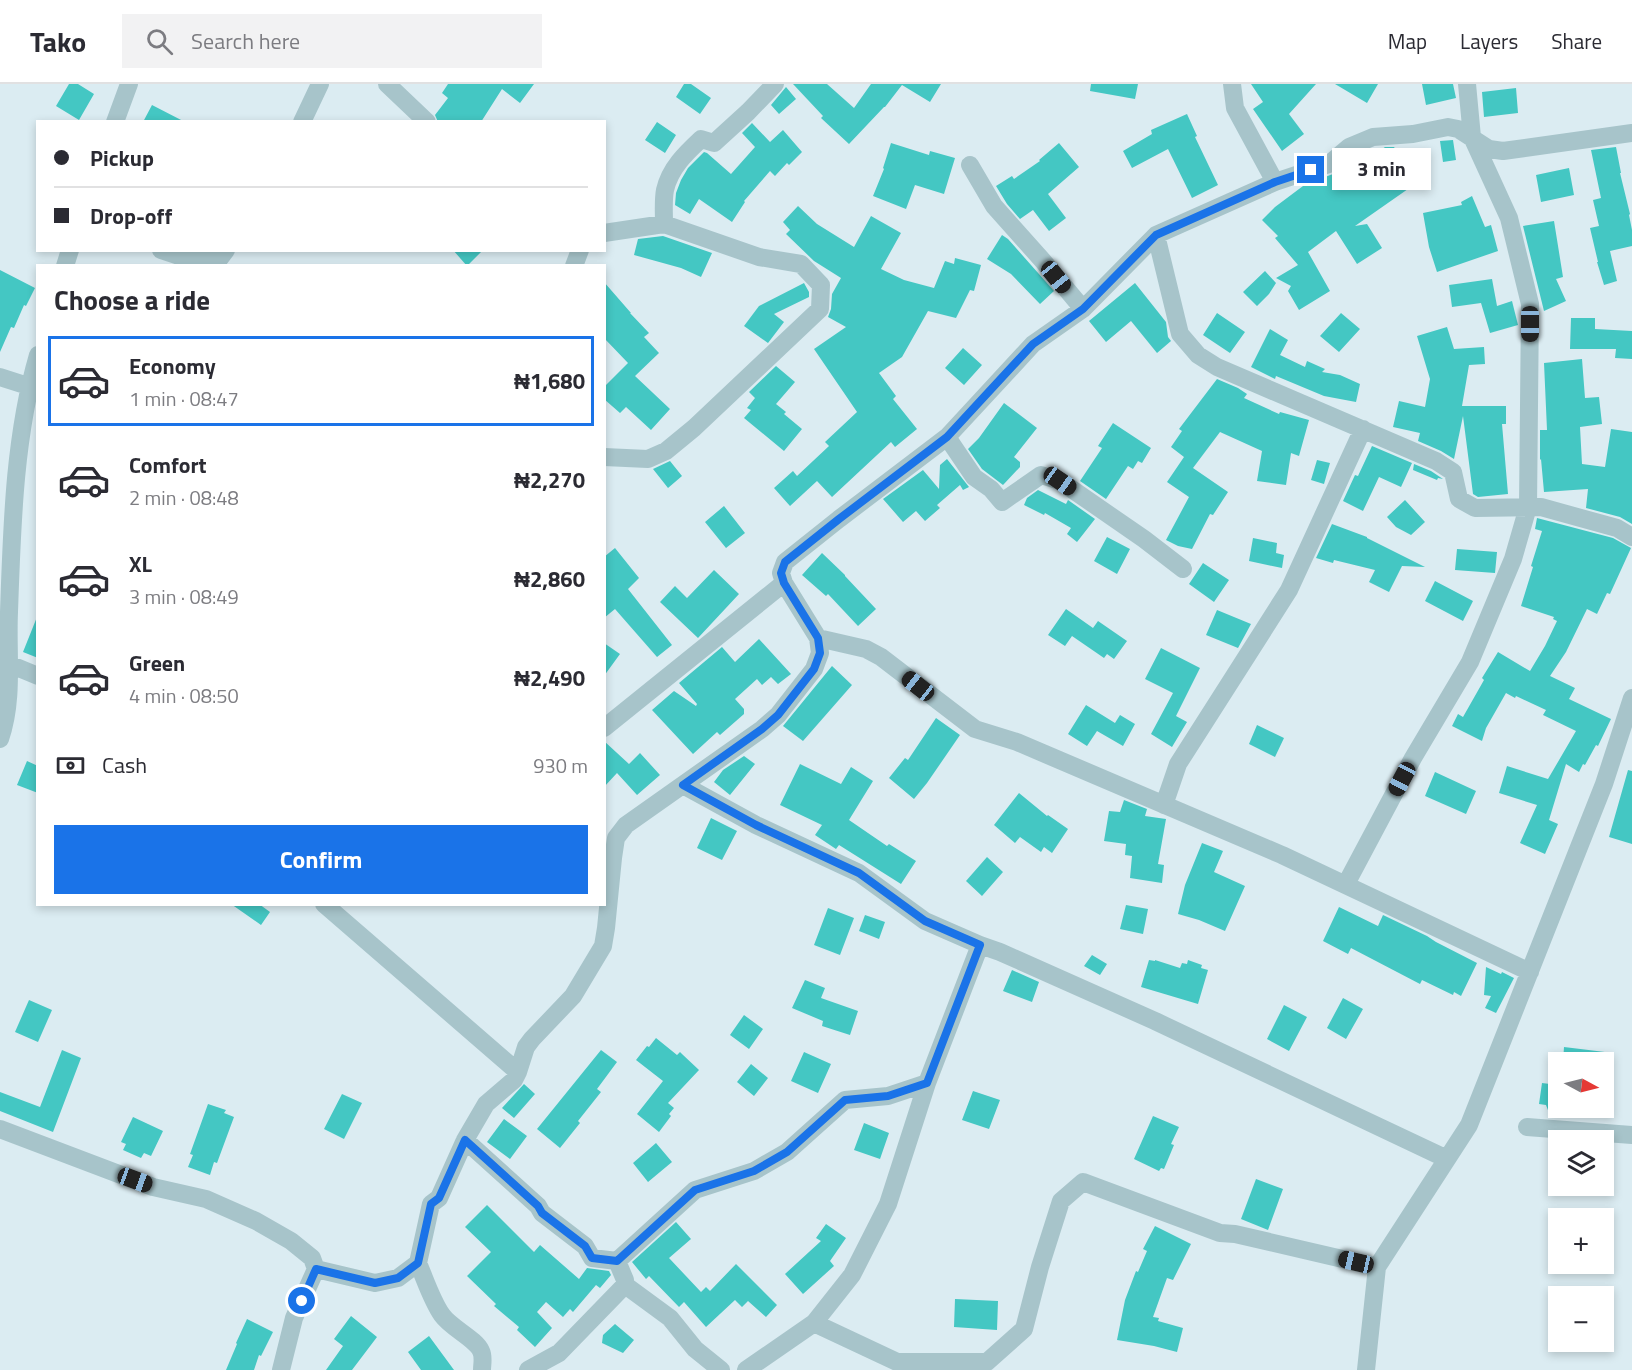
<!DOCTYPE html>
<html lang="en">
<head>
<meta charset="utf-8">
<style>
	:root { --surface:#fff; --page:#f2f2f3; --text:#2b2b33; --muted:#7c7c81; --line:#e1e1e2; --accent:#1a73e8 }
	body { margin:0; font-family:"Titillium Web",sans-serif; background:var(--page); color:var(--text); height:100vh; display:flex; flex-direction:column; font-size:22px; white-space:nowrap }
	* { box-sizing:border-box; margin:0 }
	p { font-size:20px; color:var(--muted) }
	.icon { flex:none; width:33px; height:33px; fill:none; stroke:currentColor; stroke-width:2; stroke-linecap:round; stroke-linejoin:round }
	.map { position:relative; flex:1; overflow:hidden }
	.side { position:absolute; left:36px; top:180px; width:570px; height:642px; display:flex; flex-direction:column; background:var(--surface); border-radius:0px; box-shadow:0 3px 9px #0003 }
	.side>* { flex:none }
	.hud { position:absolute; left:36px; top:36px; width:570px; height:132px; border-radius:0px; box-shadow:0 3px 9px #0003; display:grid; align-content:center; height:132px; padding:0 18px; background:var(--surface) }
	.needle { width:39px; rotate:97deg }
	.buttons { position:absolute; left:1548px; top:968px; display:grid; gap:12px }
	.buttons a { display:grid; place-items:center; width:66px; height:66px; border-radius:0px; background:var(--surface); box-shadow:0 3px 9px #0003; font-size:30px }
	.end { position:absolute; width:27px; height:27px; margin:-14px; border:8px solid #1a73e8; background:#fff; box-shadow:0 0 0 3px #fff }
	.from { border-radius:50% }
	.bubble { position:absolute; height:42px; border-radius:0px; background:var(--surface); box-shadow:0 3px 9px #0003; font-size:20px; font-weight:700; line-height:42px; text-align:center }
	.car { position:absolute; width:18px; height:36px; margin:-18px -9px; border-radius:8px; box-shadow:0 0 4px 2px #0007; background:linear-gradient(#222 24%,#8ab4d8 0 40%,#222 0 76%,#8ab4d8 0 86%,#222 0) }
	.hud b { display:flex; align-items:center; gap:21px; height:57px; font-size:22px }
	.hud b+b { border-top:2px solid var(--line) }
	.hud i { width:15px; height:15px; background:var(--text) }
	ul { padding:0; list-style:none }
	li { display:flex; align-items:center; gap:18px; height:90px; margin:0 12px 9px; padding:0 6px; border:3px solid transparent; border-radius:0px }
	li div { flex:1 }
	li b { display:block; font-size:22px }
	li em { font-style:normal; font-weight:700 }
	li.current { border-color:var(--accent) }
	li>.icon { width:54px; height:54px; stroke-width:1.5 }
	h2 { padding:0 18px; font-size:27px; line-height:72px }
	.pay { display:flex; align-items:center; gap:15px; height:66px; padding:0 18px; font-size:22px }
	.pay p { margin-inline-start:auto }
	.primary-button { display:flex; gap:12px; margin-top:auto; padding:12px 18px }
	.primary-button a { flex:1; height:69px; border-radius:0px; background:var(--accent); color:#fff; font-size:24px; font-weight:700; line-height:69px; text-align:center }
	header { display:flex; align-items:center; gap:36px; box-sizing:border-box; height:84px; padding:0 30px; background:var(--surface); border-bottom:2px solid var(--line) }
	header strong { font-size:28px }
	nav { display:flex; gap:33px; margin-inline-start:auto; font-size:21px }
	.search { width:420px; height:54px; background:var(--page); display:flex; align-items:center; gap:15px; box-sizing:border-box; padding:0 21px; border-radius:0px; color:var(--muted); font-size:22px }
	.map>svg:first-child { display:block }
</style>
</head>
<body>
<header>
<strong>Tako</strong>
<div class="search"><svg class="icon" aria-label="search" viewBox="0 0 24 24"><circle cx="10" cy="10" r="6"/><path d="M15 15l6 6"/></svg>Search here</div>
<nav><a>Map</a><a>Layers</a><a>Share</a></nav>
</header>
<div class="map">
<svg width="1632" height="1286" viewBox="0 0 1632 1286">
	<rect width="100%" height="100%" fill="#dbecf2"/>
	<!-- building -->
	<path fill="#44c7c3" d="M69 0H78L94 10 79 36 56 22Z
		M448 0H534L520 19 502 5 481 38H438L435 31 448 14 442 9Z
		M684 0H691L711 14 700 30 676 13Z
		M793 0H827L854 24 871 0H941L930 18 902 1 885 23H884L849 60 821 34 823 32Z
		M1091 0H1138L1135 15 1090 7Z
		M1251 0H1316L1289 30 1304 50 1282 67 1253 25 1263 18Z
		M1335 0H1378L1367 19Z
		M1422 0H1453L1456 14 1426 21Z
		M786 3 796 15 779 30 771 21Z
		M1516 4 1518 29 1484 33 1482 8Z
		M152 21 185 38H143Z
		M1187 30 1197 52 1195 53 1218 101 1192 114 1168 65 1132 84 1123 67 1152 50 1151 46Z
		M657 38 676 51 665 69 645 56Z
		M752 39 770 58 783 46 802 68 789 81 787 79 775 92 770 87 744 117 745 118 732 138 699 115 690 130 675 121 676 109 681 96 688 84 704 68 707 69 731 90 755 63 742 49Z
		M1453 56 1456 76 1443 78 1440 57Z
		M891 59 929 71 930 67 955 74 944 110 915 101 906 125 873 112 884 85 883 84Z
		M1059 59 1079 83 1048 110 1066 134 1049 147 1033 126 1020 135 1007 120 996 102 1012 92 1014 95 1040 77 1039 76Z
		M1385 63H1394L1418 98 1355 142 1367 140 1382 164 1357 180 1336 147 1308 168 1330 207 1299 226 1288 207 1291 202 1276 194 1298 181 1275 154 1278 152 1262 136 1275 123 1307 99 1309 102 1317 96 1333 90 1345 81 1350 88Z
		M1616 63 1621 89H1620L1630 130 1629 131 1632 146V162L1610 167 1617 197 1604 201 1597 178H1598L1590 144 1599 142 1593 116 1601 114 1591 66Z
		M1569 84 1574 111 1541 118 1536 91Z
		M1472 112 1485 143 1491 141 1498 167 1437 188 1429 163 1423 129 1462 121 1461 118Z
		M798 122 817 140 854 163 871 132 901 149 881 185 904 196 934 204 945 177 954 180 955 174 981 181 974 207 970 206 956 234 928 227 902 273 879 289 896 312 893 315 917 345 895 363 891 358 832 413 817 397 790 422 774 404 793 387 797 392 829 362 825 358 857 328 814 265 846 243 828 233 831 225 832 210 841 194 814 177 786 150 790 146 783 138Z
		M1554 137 1563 193 1556 195 1566 217 1544 227 1523 142Z
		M1002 151 1008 155 1054 207 1040 220 1011 190 987 175Z
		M663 152 712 169 701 193 681 184 634 171 638 155Z
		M453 166H483L467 182Z
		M0 186 35 204 26 222 24 221 14 244 11 243 0 268Z
		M1265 187 1276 199 1269 210 1257 222 1243 208Z
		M1492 195 1497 222 1512 217 1518 241 1490 249 1481 219 1452 223 1449 201Z
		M604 198 631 229H630L649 249 644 253 659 269 635 292 670 325 651 346 626 323 620 329 604 315V303L628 279 604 254Z
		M804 199 809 208V213L774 230 784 238 768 259 744 242 759 222Z
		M1135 199 1166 238 1168 253 1171 257 1157 269 1131 237 1106 258 1089 237Z
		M1217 229 1245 248 1230 269 1203 251Z
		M1341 229 1360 245 1339 268 1320 252Z
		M1571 234H1595V245L1632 247V275L1615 274 1616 265H1570Z
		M1447 243 1454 265 1484 263 1485 280 1469 281 1462 322H1506V340H1502L1508 410 1478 413 1473 410 1463 332 1454 375 1441 367 1418 357 1420 349 1393 343 1399 317 1425 323 1430 295 1417 252Z
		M1270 245 1288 256 1280 271 1305 283 1307 277 1325 285 1322 288 1340 291 1360 300 1356 318 1324 312 1276 292 1275 295 1251 283Z
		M963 264 982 281 964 301 945 284Z
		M1582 275 1585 314 1599 313 1602 340 1580 343 1582 380 1605 383 1611 345 1632 348V440L1620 433 1586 424 1588 405 1544 408 1541 375 1540 376V346H1547L1544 279Z
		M776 282 795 298 776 320 786 328 784 330 802 345 784 367 744 334 751 326 747 324 755 314 749 308Z
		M1217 295 1238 304 1247 310 1244 314 1279 330 1280 328 1309 336 1299 372 1291 369 1286 401 1257 397 1262 367 1220 348 1193 384 1228 408 1213 431 1210 430 1192 465 1178 462 1166 456 1189 413 1167 398 1184 373 1171 363 1182 347 1179 345Z
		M1004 319 1037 344 1014 373 1020 378V383L1003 401 982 385 968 365 979 354Z
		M1113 339 1151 364 1142 379 1138 377 1133 385 1128 382 1106 415 1080 397 1102 364 1098 362Z
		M1372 362 1412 379 1401 403 1379 393 1363 427 1343 417 1355 391 1358 392Z
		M947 375 969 403 963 406 960 401 937 421 940 424 925 437 916 427 903 438 883 415 923 386 939 405 940 381Z
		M1317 376 1330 379 1324 400 1311 396Z
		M670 377 682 392 668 404 653 385Z
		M1414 380 1431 387 1443 395 1438 394 1437 396 1413 386Z
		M1038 406 1066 420 1068 416 1095 435 1077 458 1067 450 1071 444 1045 429 1044 431 1024 421 1027 414Z
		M1405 416 1425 438 1411 451 1396 443 1387 433Z
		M724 422 745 449 726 464 705 438Z
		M1537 434 1613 454 1631 464 1610 510 1607 509 1597 530 1587 525 1566 568 1550 592 1575 604 1569 615 1611 635 1598 662 1596 661 1585 681 1583 680 1579 688 1566 680 1549 736 1558 740 1545 770 1520 759 1537 721 1499 709 1507 682 1548 695 1576 647 1543 631 1546 626 1516 612 1515 614 1506 609 1486 644 1482 657 1452 642 1458 630 1463 633 1484 596 1482 594 1498 568 1530 587 1545 562 1557 537 1553 535 1554 533 1521 522 1533 483 1531 482 1542 447 1535 445Z
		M1332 440 1367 453V454L1425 483 1402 482 1389 508 1369 498 1375 486 1334 476 1333 479 1316 474Z
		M1107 453 1130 465 1117 490 1094 477Z
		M1253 454 1277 459 1276 469 1284 471 1282 484 1249 477Z
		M615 464 639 494 628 505 672 561 657 573 615 525 604 534V473Z
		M1457 465 1497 468 1495 489 1455 486Z
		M822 469 845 491V492L876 525 858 542 828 510 826 512 802 491Z
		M1203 479 1229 496 1214 518 1189 500Z
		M714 486 739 510 698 554 660 518 675 502 687 514Z
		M1435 497 1473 517 1463 537 1425 517Z
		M1066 525 1093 544 1098 537 1127 557 1114 575 1107 570 1104 574 1072 552 1065 562 1048 551Z
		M1217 526 1251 540 1238 564 1206 551Z
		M37 533H38V574L23 568Z
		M759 555 791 590 778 600 771 593 762 601 757 595 735 615 744 625V630L720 651 717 648 693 670 652 626 674 607 696 622 697 620 679 599 722 563 735 578Z
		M604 559 620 570 604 592Z
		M1161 564 1200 584 1176 632 1187 638 1172 663 1151 650 1173 609 1145 595Z
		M832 582 852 601 803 657 783 642Z
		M1086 621 1115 639 1120 631 1135 640 1123 662 1097 647 1087 662 1068 650Z
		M936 634 960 651 927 699 914 715 889 694 905 674 908 676Z
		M1257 641 1284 654 1275 673 1249 660Z
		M604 657 629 680 640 669 660 691 637 711 617 689 604 703Z
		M744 672 755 680 730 711 714 698 723 686Z
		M27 677 38 682V709L17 701Z
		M800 680 841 700 851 683 873 697 849 736 887 762 889 760 916 777 901 800 839 761 836 765 815 751 822 741 780 721Z
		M1628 686 1632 687V760L1609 753Z
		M1435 688 1476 707 1466 730 1425 712Z
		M1019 709 1047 732 1048 731 1068 745 1052 769 1044 763 1041 768 1020 753 1015 759 994 741Z
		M1124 716 1147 725 1145 732 1166 735 1158 780 1164 781 1162 799 1130 794 1132 772 1125 771 1126 760 1104 757 1109 727 1120 728Z
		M711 734 737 747 722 776 697 764Z
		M1202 759 1223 767 1214 788 1245 802 1225 847 1199 836 1178 830 1185 801Z
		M987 773 1003 788 982 812 966 797Z
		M231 820H259L270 828 261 841Z
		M1126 821 1148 825 1143 850 1120 845Z
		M1339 823 1378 842 1383 831 1427 852 1436 858 1477 879 1461 912 1454 908 1453 911 1422 896 1420 900 1351 864 1348 870 1323 857Z
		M828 824 854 834 840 871 814 861Z
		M865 831 885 838 879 855 859 847Z
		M1092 871 1107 880 1100 891 1084 882Z
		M1149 876 1155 877V876L1180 884 1182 879 1187 880 1188 876 1202 881 1201 884 1208 886 1198 920 1141 903Z
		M1486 883 1501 890 1502 888 1514 894 1496 929 1485 924 1491 912 1484 911Z
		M1012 886 1039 898 1032 918 1003 907Z
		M805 896 825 904 821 914 858 927 850 951 822 942 823 937 792 924Z
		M1343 914 1363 925 1346 955 1327 944Z
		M29 916 52 926 38 958 15 948Z
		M1284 921 1307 933 1289 967 1267 955Z
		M744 931 763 945 749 965 730 951Z
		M656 954 677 971 680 968 682 970 699 986 668 1019 674 1024 669 1030 671 1032 659 1048 637 1030 663 997 636 976 647 962 649 963Z
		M1564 963 1613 969V978H1563Z
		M62 966 81 974 53 1048 0 1027V1008L40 1023Z
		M601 966 617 978 597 1005 601 1008 578 1037 580 1039 560 1064 537 1045Z
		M804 968 831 980 818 1009 791 997Z
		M751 980 768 994 754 1012 737 998Z
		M1542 999 1558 1001V1034H1551L1546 1021 1539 1020Z
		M524 1000 535 1010 514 1034 502 1024Z
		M973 1007 1000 1016 989 1045 962 1036Z
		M342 1010 362 1019 344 1055 324 1045Z
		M208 1020 226 1026 224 1029 234 1033 217 1079 214 1078 210 1091 188 1083 193 1071 190 1070Z
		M1153 1032 1179 1043 1171 1060 1174 1061 1164 1085 1161 1084 1159 1087 1134 1075Z
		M133 1033 163 1047 151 1072 144 1069 141 1074 123 1066 126 1060 121 1058Z
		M504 1035 527 1052 510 1075 487 1058Z
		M864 1039 889 1049 880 1075 854 1066Z
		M656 1059 672 1078 648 1098 633 1079Z
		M1256 1095 1283 1105 1268 1146 1241 1135Z
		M487 1121 534 1168 540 1161 579 1195 587 1184 609 1187 611 1191 600 1204 596 1201 573 1228 570 1225 563 1233 546 1218 537 1228 552 1244 535 1263 517 1246 519 1243 494 1222 496 1220 467 1192 491 1168 465 1143Z
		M676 1138 691 1155 669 1174 701 1208 706 1203 710 1207 736 1180 777 1221 766 1233 748 1217 742 1223 735 1216 706 1243 684 1218 679 1223 649 1192 646 1195 632 1178Z
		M826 1140 846 1154 830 1177 834 1182 803 1210 785 1190 821 1157 816 1154Z
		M1155 1142 1191 1160 1173 1196 1167 1194 1153 1233 1159 1234 1158 1237 1183 1244 1177 1268 1154 1262 1117 1256 1125 1216 1136 1187 1138 1188 1147 1167 1143 1165Z
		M955 1215 998 1217 997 1246 954 1243Z
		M351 1232 377 1253 352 1286H326L343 1262 334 1255Z
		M247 1235 273 1248 261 1272 259 1271 254 1286H226L237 1260 236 1259Z
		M615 1240 634 1256 623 1269 602 1259 603 1251Z
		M429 1252 454 1286H421L408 1268Z"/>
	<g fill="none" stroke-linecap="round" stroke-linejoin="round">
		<!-- minor -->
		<path stroke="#a7c4ca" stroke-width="18" d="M387 0 427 38
			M1232 0 1235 24 1275 98
			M115 38 129 0
			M302 38 320 0
			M970 81 994 122 1043 177 1083 225
			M664 140C664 129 663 116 665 106 670 84 686 69 701 55L714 59 748 28 775 0
			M604 149 664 140 759 173 801 180 821 201 820 225 694 344 666 367 648 375 604 373
			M1156 151 1180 250 1198 271 1217 283 1436 377 1453 388 1459 415 1475 424 1541 423 1617 444 1632 453
			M161 166 191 176 220 174 226 166
			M65 182 70 166
			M574 182 580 166
			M0 293 28 302
			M947 353 974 393 991 405 1002 418 1041 391 1060 397 1144 455 1183 485
			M818 554 866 565 881 573 975 645 1017 658 1282 771 1530 888
			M9 580 38 592
			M604 644 784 499
			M0 655C14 615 7 570 9 528 12 443 14 353 38 271
			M683 701 756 741 859 789 925 837 980 861 1000 868 1155 937 1447 1075
			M1164 721 1178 680 1289 506 1363 345
			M1346 800 1413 674 1470 578 1513 475 1528 423 1530 220 1509 134 1472 53 1467 0
			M324 820 518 988
			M1527 1043 1632 1051
			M0 1045 153 1103 206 1115 256 1137 291 1157 312 1174 316 1185 294 1234 281 1286
			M465 1056 538 1122 542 1129 585 1162 592 1174 617 1177 625 1196V1201L670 1234 695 1265 721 1286
			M617 1177 695 1106 754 1087 787 1068 845 1016 888 1012 927 999
			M418 1179C425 1195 432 1217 442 1231 451 1244 476 1255 481 1267 484 1273 482 1280 482 1286
			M316 1185 375 1199 398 1194 418 1179 431 1120 439 1114 465 1056 486 1020 514 996 518 988 526 963 532 955 573 912 603 862 606 844 613 774 616 754 626 741 762 645 778 631 814 585 820 569 818 554 784 499 781 489 785 478 839 435 947 353 1033 260 1083 225 1156 151 1275 98 1329 80 1349 63 1373 53 1413 50 1448 43 1458 45 1489 65 1503 67 1632 49
			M814 1239 897 1278H987L1024 1245 1040 1183 1061 1117 1083 1098 1220 1149 1235 1150 1377 1183
			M528 1286 559 1269 625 1201
			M746 1286 814 1239 852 1191 888 1120 927 999 980 861
			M1366 1286 1377 1183 1469 1041 1604 700 1632 614"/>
	</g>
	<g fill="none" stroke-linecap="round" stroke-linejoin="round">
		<!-- route -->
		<path stroke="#1a73e8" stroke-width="8" d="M302 1217 316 1185 375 1199 398 1194 418 1179 431 1120 439 1114 465 1056 538 1122 542 1129 585 1162 592 1174 617 1177 695 1106 754 1087 787 1068 845 1016 888 1012 927 999 980 861 925 837 859 789 756 741 683 701 762 645 778 631 814 585 820 569 818 554 784 499 781 489 785 478 839 435 947 353 1033 260 1083 225 1156 151 1275 98 1311 86"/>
	</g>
</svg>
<div class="buttons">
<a><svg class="needle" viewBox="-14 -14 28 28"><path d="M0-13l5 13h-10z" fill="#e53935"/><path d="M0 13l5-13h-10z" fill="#7c7c81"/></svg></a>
<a><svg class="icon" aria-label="layers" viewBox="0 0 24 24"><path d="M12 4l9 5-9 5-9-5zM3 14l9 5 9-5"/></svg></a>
<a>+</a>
<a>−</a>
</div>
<i class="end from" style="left:302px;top:1217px"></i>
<i class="end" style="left:1311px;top:86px"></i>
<div class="bubble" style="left:1332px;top:64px;width:99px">3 min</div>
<i class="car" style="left:1056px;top:193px;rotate:141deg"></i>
<i class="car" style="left:1530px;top:240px;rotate:180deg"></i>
<i class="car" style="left:1060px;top:397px;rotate:125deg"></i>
<i class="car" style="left:918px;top:602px;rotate:308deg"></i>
<i class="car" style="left:1402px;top:695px;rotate:208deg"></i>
<i class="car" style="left:135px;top:1096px;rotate:110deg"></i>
<i class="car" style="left:1356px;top:1178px;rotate:283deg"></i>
<div class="hud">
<b><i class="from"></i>Pickup</b>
<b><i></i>Drop-off</b>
</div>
<section class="side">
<h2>Choose a ride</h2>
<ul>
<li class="current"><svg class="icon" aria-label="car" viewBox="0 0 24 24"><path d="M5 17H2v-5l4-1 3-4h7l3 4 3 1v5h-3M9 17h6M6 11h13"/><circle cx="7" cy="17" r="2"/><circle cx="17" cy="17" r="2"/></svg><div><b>Economy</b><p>1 min · 08:47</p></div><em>₦1,680</em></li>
<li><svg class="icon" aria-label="car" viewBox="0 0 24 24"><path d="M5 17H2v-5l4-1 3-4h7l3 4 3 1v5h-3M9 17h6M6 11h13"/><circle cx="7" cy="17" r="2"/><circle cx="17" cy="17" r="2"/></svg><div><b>Comfort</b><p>2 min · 08:48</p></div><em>₦2,270</em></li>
<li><svg class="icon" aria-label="car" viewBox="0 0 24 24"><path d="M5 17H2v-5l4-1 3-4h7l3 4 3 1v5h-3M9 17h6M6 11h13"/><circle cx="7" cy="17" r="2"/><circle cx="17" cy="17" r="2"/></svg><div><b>XL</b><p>3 min · 08:49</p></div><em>₦2,860</em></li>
<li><svg class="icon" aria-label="car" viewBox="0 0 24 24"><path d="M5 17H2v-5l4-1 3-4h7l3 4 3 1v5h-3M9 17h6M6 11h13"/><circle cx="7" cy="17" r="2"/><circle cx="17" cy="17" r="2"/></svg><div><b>Green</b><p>4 min · 08:50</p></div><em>₦2,490</em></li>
</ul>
<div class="pay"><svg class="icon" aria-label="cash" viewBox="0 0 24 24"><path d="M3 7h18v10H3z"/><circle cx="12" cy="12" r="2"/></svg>Cash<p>930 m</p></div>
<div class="primary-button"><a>Confirm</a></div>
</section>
</div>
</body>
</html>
